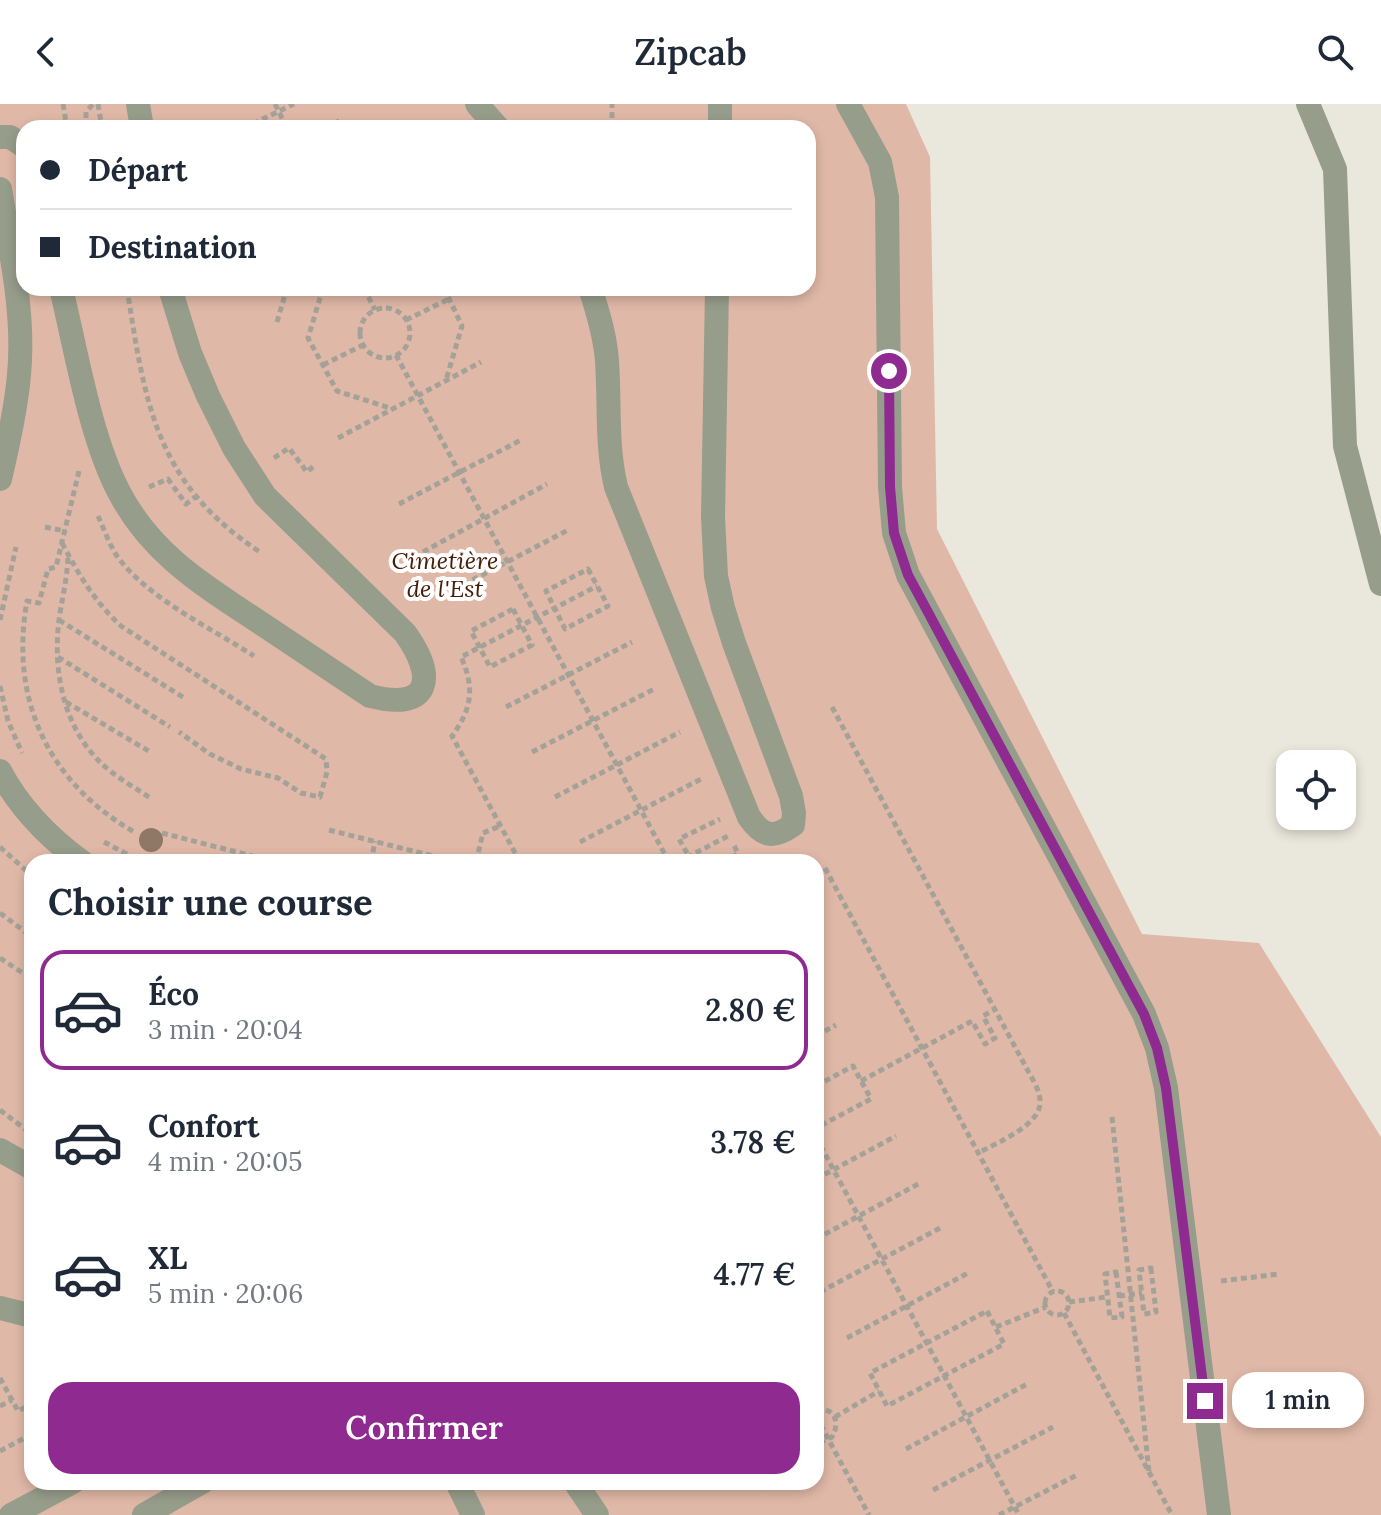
<!DOCTYPE html>
<html lang="fr">
<head>
<meta charset="utf-8">
<style>
	:root { --surface:#fff; --page:#f6f6f7; --text:#1f2937; --muted:#747a83; --line:#e0e1e3; --accent:#8f2a90 }
	body { margin:0; font-family:Lora,serif; background:var(--page); color:var(--text); height:100vh; display:flex; flex-direction:column; font-size:30px; white-space:nowrap }
	* { box-sizing:border-box; margin:0 }
	p { font-size:26px; color:var(--muted) }
	.icon { flex:none; width:44px; height:44px; fill:none; stroke:currentColor; stroke-width:2; stroke-linecap:round; stroke-linejoin:round }
	.map { position:relative; flex:1; overflow:hidden }
	.panel { position:absolute; left:24px; top:750px; width:800px; height:636px; display:flex; flex-direction:column; background:var(--surface); border-radius:24px; box-shadow:0 4px 12px #0003 }
	.panel>* { flex:none }
	.top-card { position:absolute; left:16px; top:16px; width:800px; height:176px; border-radius:24px; box-shadow:0 4px 12px #0003; display:grid; align-content:center; height:176px; padding:0 24px; background:var(--surface) }
	.fabs { position:absolute; left:1276px; top:646px; display:grid; gap:16px }
	.fabs a { display:grid; place-items:center; width:80px; height:80px; border-radius:16px; background:var(--surface); box-shadow:0 4px 12px #0003; font-size:40px }
	.end { position:absolute; width:36px; height:36px; margin:-18px; border:10px solid #8f2a90; background:#fff; box-shadow:0 0 0 4px #fff }
	.from { border-radius:50% }
	.bubble { position:absolute; height:56px; border-radius:24px; background:var(--surface); box-shadow:0 4px 12px #0003; font-size:26px; font-weight:600; line-height:56px; text-align:center }
	.top-card b { display:flex; align-items:center; gap:28px; height:76px; font-size:30px }
	.top-card b+b { border-top:2px solid var(--line) }
	.top-card i { width:20px; height:20px; background:var(--text) }
	ul { padding:0; list-style:none }
	li { display:flex; align-items:center; gap:24px; height:120px; margin:0 16px 12px; padding:0 8px; border:4px solid transparent; border-radius:24px }
	li div { flex:1 }
	li b { display:block; font-size:30px }
	li em { font-style:normal; font-weight:600 }
	li.current { border-color:var(--accent) }
	li>.icon { width:72px; height:72px; stroke-width:1.5 }
	h2 { padding:0 24px; font-size:36px; line-height:96px }
	.action { display:flex; gap:16px; margin-top:auto; padding:16px 24px }
	.action a { flex:1; height:92px; border-radius:24px; background:var(--accent); color:#fff; font-size:32px; font-weight:600; line-height:92px; text-align:center }
	header { display:flex; justify-content:space-between; align-items:center; height:104px; padding:0 24px; background:var(--surface); font-size:36px; font-weight:600 }
	.map>svg:first-child { display:block }
</style>
</head>
<body>
<header><svg class="icon" aria-label="back" viewBox="0 0 24 24"><path d="M15 5l-7 7 7 7"/></svg>Zipcab<svg class="icon" aria-label="search" viewBox="0 0 24 24"><circle cx="10" cy="10" r="6"/><path d="M15 15l6 6"/></svg></header>
<div class="map">
<svg width="1381" height="1411" viewBox="0 0 1381 1411">
	<rect width="100%" height="100%" fill="#eae8dc"/>
	<!-- green -->
	<path fill="#e0b8a7" fill-rule="evenodd" d="M0 0H906L930 53 937 425 1142 830 1259 839 1381 1033V1411H0ZM24 24H808V184H24ZM32 758H816V1378H32Z"/>
	<g fill="none" stroke-linecap="round" stroke-linejoin="round">
		<!-- path -->
		<path stroke="#a4a298" stroke-width="5" stroke-dasharray="6 4" stroke-linecap="butt" d="M63 0 67 24
			M98 0 102 24
			M275 0 287 24
			M86 24V8L93 0
			M244 24 294 0
			M325 24 341 16
			M612 24V0
			M127 184C145 299 155 379 260 448
			M323 184 308 234 337 287 393 305
			M364 184 375 206
			M444 184 462 222 446 276
			M360 229a25 25 0 1 1 50 0a25 25 0 1 1-50 0Z
			M406 216 449 195
			M277 218 287 184
			M396 251 669 758
			M323 261 363 241
			M338 334 481 258
			M274 354 289 344 307 368 315 361
			M79 367 56 463 48 465 39 499 27 497C9 596 49 680 136 729
			M149 383 168 375 186 400 195 393
			M399 400 521 336
			M98 412C104 425 109 440 117 452 147 494 211 524 254 552
			M45 423 65 427
			M62 439C79 471 94 497 121 522L326 655 327 668 320 693 301 689 278 674 241 665 210 650 179 628
			M423 448 547 380
			M68 454C67 475 62 495 59 516 53 564 62 618 97 655 112 671 134 683 152 695
			M588 465 608 502 565 525 546 487Z
			M446 490 570 425
			M513 505 532 541 490 563 471 527Z
			M0 516 16 443
			M59 516 186 595
			M58 553 170 623
			M0 582 8 617 22 649
			M66 598 152 649
			M506 603 632 538
			M832 603 1028 967C1033 976 1040 987 1040 997 1042 1021 996 1039 978 1049
			M532 648 656 584
			M555 693 680 628
			M329 726 457 758
			M162 729 276 758
			M104 738 142 758
			M580 738 703 674
			M0 743 32 772
			M371 758 375 737
			M476 758 483 729 500 722
			M520 758 452 632C472 605 475 584 461 553L597 482
			M635 758 646 753 649 758
			M678 758 728 732
			M692 758 679 735 720 715
			M723 758 738 750 734 741
			M825 764 1053 1188
			M0 809 32 833
			M0 854 32 875
			M816 932 836 921
			M861 977 972 917 985 940 995 934 983 912 994 906
			M816 982 853 962 871 995 816 1024
			M0 1006 25 1025
			M1112 1013 1149 1368
			M816 1033 1019 1411
			M816 1075 896 1032
			M816 1135 920 1079
			M1151 1164 1156 1208 1144 1210 1139 1166Z
			M1116 1168 1122 1213 1110 1214 1105 1170Z
			M1221 1177 1279 1170
			M1045 1199a12 12 0 1 1 24 0a12 12 0 1 1-24 0Z
			M820 1188 942 1123
			M1119 1192 1142 1189
			M1069 1198 1107 1193
			M987 1207 1004 1240 887 1302 870 1269Z
			M1064 1209 1172 1411
			M996 1223 1046 1203
			M847 1234 968 1169
			M0 1274 18 1307 32 1300
			M0 1302 12 1296
			M816 1305C834 1303 841 1318 832 1333L823 1337 816 1336
			M816 1312 869 1411
			M835 1313 879 1287
			M906 1345 1029 1279
			M0 1347 32 1330
			M763 1385 768 1378
			M933 1386 1053 1323
			M999 1411 1079 1370"/>
		<!-- minor -->
		<path stroke="#979d8b" stroke-width="24" d="M138 0 142 24
			M477 0 498 24
			M848 0 880 58 887 93 890 383 894 429 908 471 1144 910 1157 944 1166 984 1219 1411
			M1308 0 1335 65 1345 342 1381 480
			M720 24V0
			M0 33H10L24 42
			M0 85C10 146 25 209 19 271 16 306 8 341 0 375
			M61 184C76 246 90 333 119 388 151 450 203 481 259 518 296 543 333 567 370 592 432 608 436 572 405 529L265 392 234 344 208 292 190 249 170 184
			M590 184C598 208 605 231 607 257 610 300 606 341 616 383L749 713C763 733 773 735 793 721L794 709 791 692 734 539 723 504 716 472 713 413 717 184
			M0 667C20 705 48 733 82 758
			M0 1046 32 1064
			M0 1204 32 1212
			M457 1378 473 1411
			M575 1378 597 1411
			M11 1411 73 1378
			M144 1411 202 1378"/>
	</g>
	<!-- trees -->
	<circle fill="#907867" cx="151" cy="736" r="12"/>
	<g fill="none" stroke-linecap="round" stroke-linejoin="round">
		<!-- route -->
		<path stroke="#8f2a90" stroke-width="10" d="M889 267 890 383 894 429 908 471 1144 910 1157 944 1166 984 1205 1297"/>
	</g>
	<g text-anchor="middle" stroke-width="8" stroke-linejoin="round" paint-order="stroke">
		<!-- park labels -->
		<g font-size="24" font-style="italic" fill="#471d07" stroke="#fff">
			<text x="445" y="465">Cimetière<tspan x="445" dy="28">de l'Est</tspan></text>
		</g>
	</g>
</svg>
<div class="fabs">
<a><svg class="icon" aria-label="locate" viewBox="0 0 24 24"><circle cx="12" cy="12" r="6"/><path d="M12 2v4M12 18v4M2 12h4M18 12h4"/></svg></a>
</div>
<i class="end from" style="left:889px;top:267px"></i>
<i class="end" style="left:1205px;top:1297px"></i>
<div class="bubble" style="left:1232px;top:1268px;width:132px">1 min</div>
<div class="top-card">
<b><i class="from"></i>Départ</b>
<b><i></i>Destination</b>
</div>
<section class="panel">
<h2>Choisir une course</h2>
<ul>
<li class="current"><svg class="icon" aria-label="car" viewBox="0 0 24 24"><path d="M5 17H2v-5l4-1 3-4h7l3 4 3 1v5h-3M9 17h6M6 11h13"/><circle cx="7" cy="17" r="2"/><circle cx="17" cy="17" r="2"/></svg><div><b>Éco</b><p>3 min · 20:04</p></div><em>2.80 €</em></li>
<li><svg class="icon" aria-label="car" viewBox="0 0 24 24"><path d="M5 17H2v-5l4-1 3-4h7l3 4 3 1v5h-3M9 17h6M6 11h13"/><circle cx="7" cy="17" r="2"/><circle cx="17" cy="17" r="2"/></svg><div><b>Confort</b><p>4 min · 20:05</p></div><em>3.78 €</em></li>
<li><svg class="icon" aria-label="car" viewBox="0 0 24 24"><path d="M5 17H2v-5l4-1 3-4h7l3 4 3 1v5h-3M9 17h6M6 11h13"/><circle cx="7" cy="17" r="2"/><circle cx="17" cy="17" r="2"/></svg><div><b>XL</b><p>5 min · 20:06</p></div><em>4.77 €</em></li>
</ul>
<div class="action"><a>Confirmer</a></div>
</section>
</div>
</body>
</html>
